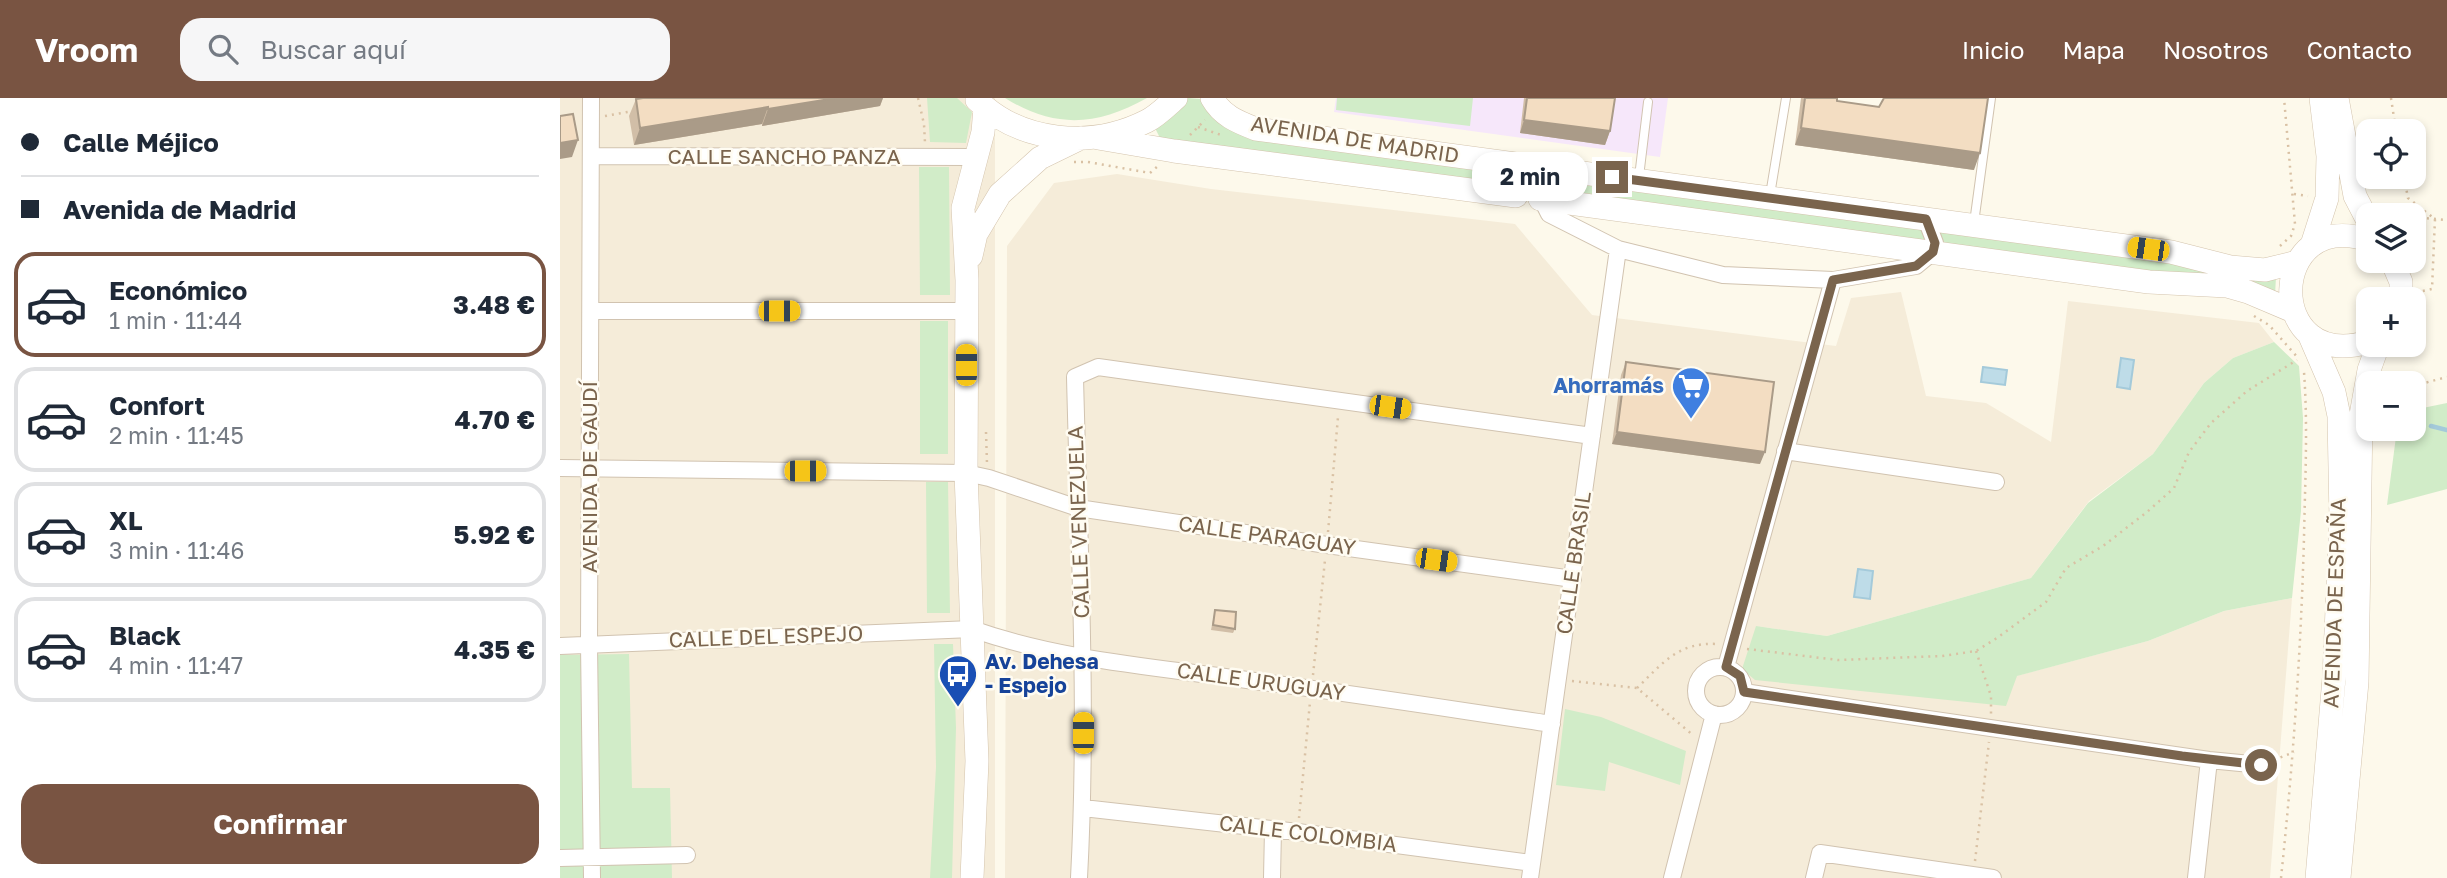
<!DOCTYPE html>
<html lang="es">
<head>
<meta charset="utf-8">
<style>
	:root { --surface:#fff; --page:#f6f6f7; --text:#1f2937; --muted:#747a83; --line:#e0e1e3; --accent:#795442 }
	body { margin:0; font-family:"Golos Text",sans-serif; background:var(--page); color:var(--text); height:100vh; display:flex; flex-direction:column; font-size:26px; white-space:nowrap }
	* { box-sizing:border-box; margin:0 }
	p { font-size:23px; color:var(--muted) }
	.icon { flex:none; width:38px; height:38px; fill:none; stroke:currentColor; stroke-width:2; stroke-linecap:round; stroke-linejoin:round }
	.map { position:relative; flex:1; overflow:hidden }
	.details { display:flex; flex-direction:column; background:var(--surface); width:560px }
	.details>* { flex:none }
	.guide { display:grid; align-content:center; height:154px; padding:0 21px; background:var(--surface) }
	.tools { position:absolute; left:1796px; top:21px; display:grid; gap:14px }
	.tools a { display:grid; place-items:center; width:70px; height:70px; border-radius:14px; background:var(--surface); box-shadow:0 4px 10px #0003; font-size:35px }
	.end { position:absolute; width:32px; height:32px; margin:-16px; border:9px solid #7a644d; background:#fff; box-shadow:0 0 0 4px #fff }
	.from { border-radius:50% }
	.bubble { position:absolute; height:49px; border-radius:21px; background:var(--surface); box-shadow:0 4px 10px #0003; font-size:23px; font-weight:700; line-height:49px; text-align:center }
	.car { position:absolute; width:21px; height:42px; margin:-21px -10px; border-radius:9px; box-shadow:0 0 5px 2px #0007; background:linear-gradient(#f5c518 24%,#345 0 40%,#f5c518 0 76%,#345 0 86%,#f5c518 0) }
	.guide b { display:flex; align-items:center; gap:24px; height:66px; font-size:26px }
	.guide b+b { border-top:2px solid var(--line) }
	.guide i { width:18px; height:18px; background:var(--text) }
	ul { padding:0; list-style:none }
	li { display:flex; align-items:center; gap:21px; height:105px; margin:0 14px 10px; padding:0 7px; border:4px solid var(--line); border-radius:21px }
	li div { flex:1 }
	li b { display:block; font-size:26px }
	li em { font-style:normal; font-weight:700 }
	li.selected { border-color:var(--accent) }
	li>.icon { width:63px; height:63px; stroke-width:1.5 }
	.button { display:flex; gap:14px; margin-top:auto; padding:14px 21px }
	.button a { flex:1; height:80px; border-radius:21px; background:var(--accent); color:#fff; font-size:28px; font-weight:700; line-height:80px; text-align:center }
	header { display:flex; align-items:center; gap:42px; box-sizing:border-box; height:98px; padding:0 35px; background:var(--accent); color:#fff }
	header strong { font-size:33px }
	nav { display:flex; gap:38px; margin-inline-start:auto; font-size:24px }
	.search { width:490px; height:63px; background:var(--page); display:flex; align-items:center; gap:18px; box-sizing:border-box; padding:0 24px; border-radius:21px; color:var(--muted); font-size:26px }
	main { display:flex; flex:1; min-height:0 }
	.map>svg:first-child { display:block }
</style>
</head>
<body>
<header>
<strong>Vroom</strong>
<div class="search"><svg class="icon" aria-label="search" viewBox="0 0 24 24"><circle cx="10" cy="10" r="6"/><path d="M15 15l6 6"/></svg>Buscar aquí</div>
<nav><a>Inicio</a><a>Mapa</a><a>Nosotros</a><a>Contacto</a></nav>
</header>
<main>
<section class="details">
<div class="guide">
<b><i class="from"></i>Calle Méjico</b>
<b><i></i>Avenida de Madrid</b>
</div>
<ul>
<li class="selected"><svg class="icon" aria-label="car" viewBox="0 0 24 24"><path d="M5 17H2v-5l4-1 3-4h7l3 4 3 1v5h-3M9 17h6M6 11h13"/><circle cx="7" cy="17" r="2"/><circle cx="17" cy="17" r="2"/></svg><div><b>Económico</b><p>1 min · 11:44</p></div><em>3.48 €</em></li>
<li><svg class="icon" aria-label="car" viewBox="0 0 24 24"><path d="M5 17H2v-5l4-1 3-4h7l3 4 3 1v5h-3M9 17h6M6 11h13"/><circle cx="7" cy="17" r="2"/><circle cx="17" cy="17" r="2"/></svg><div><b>Confort</b><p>2 min · 11:45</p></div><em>4.70 €</em></li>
<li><svg class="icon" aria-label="car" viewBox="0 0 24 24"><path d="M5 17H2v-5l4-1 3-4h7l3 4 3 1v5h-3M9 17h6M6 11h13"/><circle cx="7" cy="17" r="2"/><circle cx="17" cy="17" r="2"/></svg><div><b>XL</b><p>3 min · 11:46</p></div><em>5.92 €</em></li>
<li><svg class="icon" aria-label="car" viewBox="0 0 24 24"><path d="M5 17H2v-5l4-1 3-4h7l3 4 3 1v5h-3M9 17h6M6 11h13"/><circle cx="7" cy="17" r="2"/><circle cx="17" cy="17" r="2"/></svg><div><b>Black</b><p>4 min · 11:47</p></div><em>4.35 €</em></li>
</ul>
<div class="button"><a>Confirmar</a></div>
</section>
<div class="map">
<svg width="1887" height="780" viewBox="0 0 1887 780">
	<rect width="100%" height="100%" fill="#fdf9eb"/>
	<!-- residential -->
	<path fill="#f5ecd9" d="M0 0H435V780H0Z
		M557 76 651 91 955 126 1032 217 1276 248 1291 200 1341 194 1366 298 1426 305 1491 344 1508 203 1699 225 1714 244 1673 260 1644 285 1593 356 1529 403 1471 480 1267 538 1196 528 1456 578 1588 543 1664 513 1732 500 1710 780H445L447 148 494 85Z"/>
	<!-- education -->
	<path fill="#f6e7fa" d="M776 0H1108L1100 59 774 14Z"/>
	<!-- green -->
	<path fill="#d1ecc8" d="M367 0H397L412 14 406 45 370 44Z
		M445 0H587C537 28 495 31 445 0Z
		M628 0 641 1 656 20 1716 179 1715 197 1592 176 602 44 594 28Z
		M777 0H913L910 28 776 12Z
		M359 69H389L390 197H360Z
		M360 223H388V356H360Z
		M1714 244 1739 268 1743 320 1741 413 1732 500 1664 513 1588 543 1457 578 1446 608 1195 582 1182 571 1196 528 1267 538 1471 480 1528 405 1593 356 1644 285 1673 260Z
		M1887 305V391L1827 407 1837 331H1853V312Z
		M366 384H388L390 515H367Z
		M374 546H393L396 630 392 780H370L376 669Z
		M69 556 72 690H110L112 780H0V557Z
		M1005 611 1041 619 1126 653 1120 687 1049 664 1045 693 996 687Z"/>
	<!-- water -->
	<path fill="#bedce8" stroke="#a4cada" stroke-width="2" d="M1561 260 1574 262 1570 291 1557 289Z
		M1423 269 1447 272 1445 287 1421 284Z
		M1298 471 1313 473 1310 501 1294 499Z"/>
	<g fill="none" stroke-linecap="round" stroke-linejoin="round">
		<!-- stream -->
		<path stroke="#a4cada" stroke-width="4.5" d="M1871 328 1887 332"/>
		<!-- lane casing -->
		<g stroke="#d1c3b0" stroke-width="10">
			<path id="lane" d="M1079 79 1088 4
				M1210 97 1226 0
				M1414 125 1431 0"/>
		</g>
		<!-- street casing -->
		<g stroke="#d1c3b0" stroke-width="18">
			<path id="street" d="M31 0 29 546 32 780
				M33 58 415 59
				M985 70 978 79 977 92 989 116 1058 151 1163 177 1273 182 1356 168 1373 154 1375 145 1366 121
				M32 213H406
				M1225 353 1436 384
				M0 370 406 375 429 380 518 410 767 447 1013 481
				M0 548 412 531C500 562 595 569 687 582 789 595 890 611 992 626
				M1166 569 1273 182
				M1136 593a24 24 0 1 1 48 0a24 24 0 1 1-48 0Z
				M1184 594 1649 662 1701 667
				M523 710 738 734 972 765
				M0 760 127 757
				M519 780C528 613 519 446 515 279L538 269 1032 338
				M712 780 713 731
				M970 780 1058 151
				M1112 780 1154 616
				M1254 780 1260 755 1433 780
				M1636 780 1649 662"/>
		</g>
		<!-- secondary casing -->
		<g stroke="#d4c4ad" stroke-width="24">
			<path id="secondary" d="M652 0C662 18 678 24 696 31L1611 154 1670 169 1705 172 1737 164
				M1777 0 1795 98 1808 123
				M417 2C461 45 532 51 587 23 597 18 607 8 616 0
				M538 40 614 53 956 98
				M980 101 1589 184 1667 188 1688 194 1733 213
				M1808 142C1707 109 1703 275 1808 244
				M1752 147 1767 100 1768 58 1761 0
				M411 158 416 136 440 96 480 60 521 40
				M1832 163 1841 184V201
				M1749 236 1774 294 1779 318 1781 421 1774 580 1757 780
				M412 780 417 663 406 375 407 182 403 110 423 34 425 10
				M1779 780 1797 584 1801 317 1809 272 1818 247"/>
		</g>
		<!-- path -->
		<path stroke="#d9c1a4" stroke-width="2.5" stroke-dasharray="2 5" stroke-linecap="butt" d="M358 0 364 26 365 45
			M1831 0 1836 33
			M45 18 73 13
			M638 29 664 38
			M630 37 645 22
			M514 64H528L590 75 598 68
			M1844 79 1848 100 1875 121 1872 191 1858 194
			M1734 96 1748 98
			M1824 113 1837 117
			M1853 119 1887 122
			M1720 148 1731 138 1735 126 1724 0
			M1694 218 1709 227 1739 261
			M1853 288 1887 279
			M426 334 427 366
			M768 434 778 319
			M1187 551 1278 562 1382 558 1416 553 1437 540 1486 504 1506 470 1543 448 1587 414 1614 390 1629 354 1651 325 1687 293 1737 262
			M1416 553 1431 598V617
			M753 577 765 462
			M1012 583 1077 590 1134 638
			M1077 590C1103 565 1118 544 1157 546
			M1714 662 1734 654
			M739 720 750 604
			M1415 763 1429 644
			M1721 780C1733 666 1741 553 1744 439 1745 384 1748 329 1744 274"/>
		<!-- lane -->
		<use href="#lane" stroke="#fff" stroke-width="8"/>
		<!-- street -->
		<use href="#street" stroke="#fff" stroke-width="16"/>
		<!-- secondary -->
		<use href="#secondary" stroke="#fff" stroke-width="23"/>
	</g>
	<!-- wall -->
	<path fill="#d1bea7" d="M83 0H323L320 8 202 28V26L74 47 69 18 76 1Z
		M964 0H1055L1050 33 1045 47 960 35Z
		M1241 0H1277V3L1319 9 1414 72 1235 47Z
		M1066 264 1200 366 1052 346 1061 277Z
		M655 512 675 531 673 535 651 532Z"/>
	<!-- shaded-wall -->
	<path fill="#aa9b88" d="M276 0H323L320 8 202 28 208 11Z
		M208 9 202 26 74 47 80 30Z
		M964 22 1050 33 1045 47 960 35Z
		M1241 30 1420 55 1414 72 1235 47Z
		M18 42 12 59 0 61V45Z
		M1057 334 1205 354 1200 366 1052 346Z"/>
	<!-- building -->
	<path fill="#f3ddc2" stroke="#aa9b88" stroke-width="2" d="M83 0H276L208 11V9L80 30 76 1Z
		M967 0H1055L1050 33 964 22Z
		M1245 0H1277V3L1319 9 1324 0H1428L1420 55 1241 30Z
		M13 16 18 42 0 45V18Z
		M1066 264 1214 284 1205 354 1057 334Z
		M655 512 676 514 675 531 653 527Z"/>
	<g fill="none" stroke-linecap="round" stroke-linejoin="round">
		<!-- route -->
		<path stroke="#7a644d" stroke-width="9" d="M1052 79 1366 121 1375 145 1373 154 1356 168 1273 182 1166 569 1180 578 1184 594 1622 658 1701 667"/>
	</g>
	<!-- icons -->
	<defs>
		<g id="supermarket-pin" transform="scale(2.0125)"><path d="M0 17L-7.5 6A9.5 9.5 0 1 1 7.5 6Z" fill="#3f7fe0" stroke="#fffcf2"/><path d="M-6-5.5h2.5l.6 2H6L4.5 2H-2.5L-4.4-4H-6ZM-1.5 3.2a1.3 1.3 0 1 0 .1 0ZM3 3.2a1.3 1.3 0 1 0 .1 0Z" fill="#fff"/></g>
		<g id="bus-pin" transform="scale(2.0125)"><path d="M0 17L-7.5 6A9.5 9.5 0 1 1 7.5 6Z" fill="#1a4fb4" stroke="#fffcf2"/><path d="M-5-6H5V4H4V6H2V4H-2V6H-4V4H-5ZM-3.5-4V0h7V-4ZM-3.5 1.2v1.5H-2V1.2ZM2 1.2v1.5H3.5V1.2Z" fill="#fff"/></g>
	</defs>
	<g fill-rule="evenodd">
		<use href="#supermarket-pin" x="1131" y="288"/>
		<use href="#bus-pin" x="398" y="576"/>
	</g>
	<g text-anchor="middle" stroke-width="5" stroke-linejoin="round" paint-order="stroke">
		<!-- street labels -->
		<g font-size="21" fill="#7a644d" stroke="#fffcf2">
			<text transform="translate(795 42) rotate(9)" y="7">AVENIDA DE MADRID</text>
			<text x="224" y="66">CALLE SANCHO PANZA</text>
			<text transform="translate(30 379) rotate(-90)" y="7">AVENIDA DE GAUDÍ</text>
			<text transform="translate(519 424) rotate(-92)" y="7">CALLE VENEZUELA</text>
			<text transform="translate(707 438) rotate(8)" y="7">CALLE PARAGUAY</text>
			<text transform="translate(1014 465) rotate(-82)" y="7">CALLE BRASIL</text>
			<text transform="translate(1775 505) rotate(-88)" y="7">AVENIDA DE ESPAÑA</text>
			<text transform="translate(206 539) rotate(-2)" y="7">CALLE DEL ESPEJO</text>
			<text transform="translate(701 584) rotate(8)" y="7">CALLE URUGUAY</text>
			<text transform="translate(748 736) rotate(7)" y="7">CALLE COLOMBIA</text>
		</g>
		<!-- shop labels -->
		<g font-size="21" font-weight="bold" fill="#366cbe" stroke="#fffcf2" text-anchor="end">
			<text x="1104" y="295">Ahorramás</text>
		</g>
		<!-- transit labels -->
		<g font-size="21" font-weight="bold" fill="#164399" stroke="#fffcf2" text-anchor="start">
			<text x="425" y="571">Av. Dehesa<tspan x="425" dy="24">- Espejo</tspan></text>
		</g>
	</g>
</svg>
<div class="tools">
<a><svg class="icon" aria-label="locate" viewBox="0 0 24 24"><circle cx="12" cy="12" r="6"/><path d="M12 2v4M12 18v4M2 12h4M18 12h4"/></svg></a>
<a><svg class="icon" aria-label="layers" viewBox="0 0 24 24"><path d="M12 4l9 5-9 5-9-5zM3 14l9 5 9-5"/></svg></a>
<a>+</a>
<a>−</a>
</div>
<i class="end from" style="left:1701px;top:667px"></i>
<i class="end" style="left:1052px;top:79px"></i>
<div class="bubble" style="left:912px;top:54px;width:116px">2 min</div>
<i class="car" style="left:1588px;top:151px;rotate:278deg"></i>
<i class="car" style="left:219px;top:213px;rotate:90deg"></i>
<i class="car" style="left:406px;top:267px;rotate:0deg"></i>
<i class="car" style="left:830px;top:309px;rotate:98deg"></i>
<i class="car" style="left:245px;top:373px;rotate:90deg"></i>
<i class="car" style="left:876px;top:462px;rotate:98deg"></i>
<i class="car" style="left:523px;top:635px;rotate:0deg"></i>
</div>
</main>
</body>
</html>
